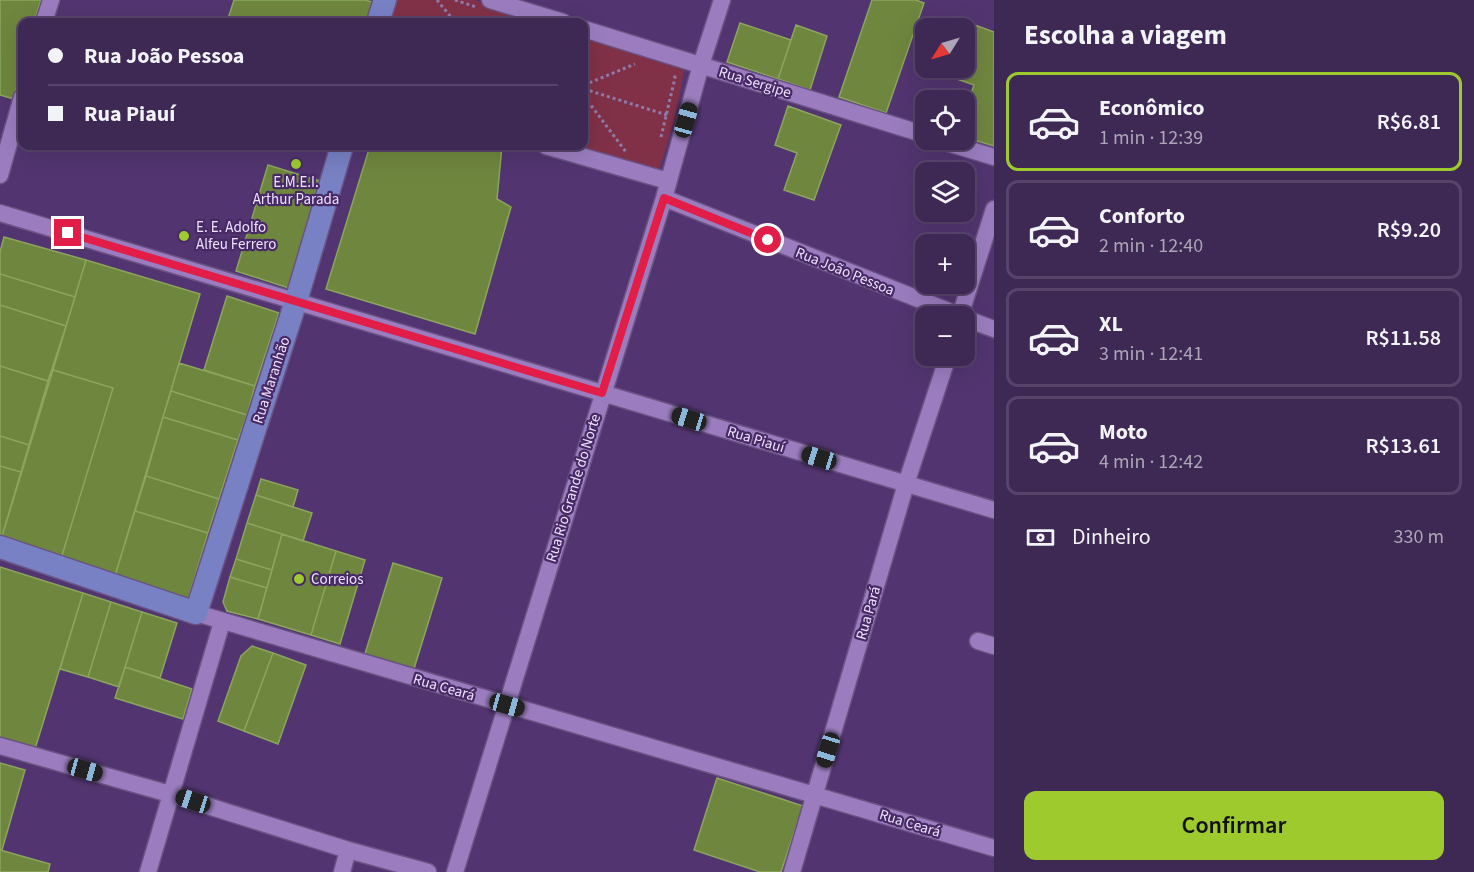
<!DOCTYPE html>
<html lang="pt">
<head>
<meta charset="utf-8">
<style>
	:root { --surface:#3e2854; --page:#49345e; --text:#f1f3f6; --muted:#ada6b8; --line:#57446b; --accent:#9eca2e }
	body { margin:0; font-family:"Source Sans 3",sans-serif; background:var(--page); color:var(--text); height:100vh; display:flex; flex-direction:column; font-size:22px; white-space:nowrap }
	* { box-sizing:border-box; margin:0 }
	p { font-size:20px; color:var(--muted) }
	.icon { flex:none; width:33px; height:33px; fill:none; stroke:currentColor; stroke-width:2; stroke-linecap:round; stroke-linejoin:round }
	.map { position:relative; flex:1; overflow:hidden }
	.panel { display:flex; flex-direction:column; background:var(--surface); width:480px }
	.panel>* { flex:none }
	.top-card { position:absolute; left:18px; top:18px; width:570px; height:132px; border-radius:12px; box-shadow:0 6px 24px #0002,0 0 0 2px var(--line); display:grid; align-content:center; height:132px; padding:0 30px; background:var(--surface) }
	.needle { width:39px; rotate:233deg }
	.tools { position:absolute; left:915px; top:18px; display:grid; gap:12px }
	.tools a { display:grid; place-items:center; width:60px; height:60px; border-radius:12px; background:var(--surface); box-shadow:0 6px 24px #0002,0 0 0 2px var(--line); font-size:30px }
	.end { position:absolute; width:27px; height:27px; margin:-14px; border:8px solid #e11d48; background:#fff; box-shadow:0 0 0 3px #fff }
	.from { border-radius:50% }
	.car { position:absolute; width:18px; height:36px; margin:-18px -9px; border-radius:8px; box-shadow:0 0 4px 2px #0007; background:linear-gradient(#222 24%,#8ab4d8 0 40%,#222 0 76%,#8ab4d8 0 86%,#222 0) }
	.top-card b { display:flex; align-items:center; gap:21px; height:57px; font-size:22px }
	.top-card b+b { border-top:2px solid var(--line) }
	.top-card i { width:15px; height:15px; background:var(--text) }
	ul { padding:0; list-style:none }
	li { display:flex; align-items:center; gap:18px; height:99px; margin:0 12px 9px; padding:0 18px; border:3px solid var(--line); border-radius:12px }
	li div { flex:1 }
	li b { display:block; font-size:22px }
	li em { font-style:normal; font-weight:600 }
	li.selected { border-color:var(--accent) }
	li>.icon { width:54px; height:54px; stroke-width:1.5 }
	h2 { padding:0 30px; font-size:27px; line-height:72px }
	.pay { display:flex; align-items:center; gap:15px; height:66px; padding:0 30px; font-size:22px }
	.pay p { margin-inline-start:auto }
	.cta { display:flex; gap:12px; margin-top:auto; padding:12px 30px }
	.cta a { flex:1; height:69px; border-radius:12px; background:var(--accent); color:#111; font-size:24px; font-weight:600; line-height:69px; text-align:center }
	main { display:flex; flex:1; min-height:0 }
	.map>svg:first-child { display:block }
</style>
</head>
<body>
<main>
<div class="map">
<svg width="994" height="872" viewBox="0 0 994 872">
	<rect width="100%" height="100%" fill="#523570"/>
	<!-- green -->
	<path fill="#803148" d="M393 0H474L546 22H383Z
		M584 34 685 66 675 118 658 174 570 146H584Z"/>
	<!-- building -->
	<path fill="#6f863f" stroke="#8ca55d" stroke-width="1.5" d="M0 0H41L34 22H22V66L14 99 0 95Z
		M234 0H365L376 3 370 22H227Z
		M872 0H916L924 3 886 113 839 97Z
		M740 23 791 40 778 79 727 62Z
		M796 25 827 36 810 90 778 79Z
		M975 25 994 32V146L964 137V113L974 85 957 79 961 68H964V57Z
		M788 106 841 125 814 200 784 190 797 153 775 145Z
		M370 146H502L497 199 511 207 475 334 326 289Z
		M268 165 323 182 292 289 236 271Z
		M4 237 86 260 75 297 0 274V252Z
		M86 260 200 294 114 579 60 562 113 388 53 370Z
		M0 274 75 297 66 326 0 305Z
		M227 296 279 313 255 386 204 370Z
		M0 305 66 326 48 381 0 366Z
		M179 363 255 386 247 415 171 391Z
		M0 366 48 381 29 445 0 436Z
		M53 370 113 388 60 562 0 543Z
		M171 391 247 415 238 440 163 417Z
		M163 417 238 440 219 499 146 476Z
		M0 436 29 445 21 472 0 466Z
		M0 466 21 472 0 543Z
		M146 476 219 499 208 533 135 511Z
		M261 479 298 490 293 507 256 495Z
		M256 495 312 513 303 541 247 523Z
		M135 511 208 533 187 603 114 579Z
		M247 523 282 534 272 570 236 559Z
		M282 534 336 551 311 635 258 619Z
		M336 551 365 560 340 644 311 635Z
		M236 559 272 570 267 588 230 577Z
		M393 563 442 578 413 672 364 657Z
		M0 567 83 593 35 749 0 738Z
		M230 577 267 588 258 619 227 611 223 602Z
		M83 593 111 602 88 677 60 669Z
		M111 602 142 612 119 687 88 677Z
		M142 612 177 623 160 678 125 667Z
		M252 646 273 653 244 731 218 721 241 656Z
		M273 653 306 665 278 744 244 731Z
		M125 667 192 689 183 719 115 698Z
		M0 763 25 770 2 850H0Z
		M717 778 803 806 781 872H760L694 850Z
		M0 850 50 864 48 872H0Z"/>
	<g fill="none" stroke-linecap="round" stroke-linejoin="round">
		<!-- street casing -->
		<g stroke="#6a5283" stroke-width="19">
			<path id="street" d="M490 0 563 22
				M44 22 51 0
				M584 29 926 135
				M938 140 994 157
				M546 146 668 181
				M0 175 22 97
				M664 198 961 316
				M0 213 994 510
				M960 316 994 209
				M964 318 994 329
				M196 613 994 848
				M978 641 994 646
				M0 746 170 794 348 850 428 872
				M148 872 222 622
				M342 872 348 850
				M455 872 664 198 701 65 722 0
				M792 872 906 484 948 356"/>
		</g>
		<!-- secondary casing -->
		<g stroke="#6a5283" stroke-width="25">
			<path id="secondary" d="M378 22 385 0
				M0 547 196 613 296 301 342 146"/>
		</g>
		<!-- path -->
		<path stroke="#907aa9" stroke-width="3" stroke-dasharray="3 3" stroke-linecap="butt" d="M437 0 455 22
			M455 0 476 7
			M584 85 635 64
			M584 89 667 115
			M584 96 626 152
			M661 137 675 78 674 74"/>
		<!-- street -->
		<use href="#street" stroke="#9b7dbf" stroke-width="16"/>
		<!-- secondary -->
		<use href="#secondary" stroke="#7781c4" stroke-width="22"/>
	</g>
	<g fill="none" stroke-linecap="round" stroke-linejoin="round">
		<!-- route -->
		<path stroke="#e11d48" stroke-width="8" d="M68 233 602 393 664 198 768 240"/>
	</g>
	<!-- markers -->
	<g fill="#9eca2e" stroke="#472a65" stroke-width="2">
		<circle cx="296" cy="164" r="6"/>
		<circle cx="184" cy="236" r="6"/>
		<circle cx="299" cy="579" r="6"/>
	</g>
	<g text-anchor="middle" stroke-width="4.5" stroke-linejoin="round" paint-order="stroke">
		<!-- street labels -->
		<g font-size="15" fill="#eee2ff" stroke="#472a65">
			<text transform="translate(755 82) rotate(17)" y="5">Rua Sergipe</text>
			<text transform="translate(845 271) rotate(22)" y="5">Rua João Pessoa</text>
			<text transform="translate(271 380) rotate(-72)" y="5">Rua Maranhão</text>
			<text transform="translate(756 439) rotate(17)" y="5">Rua Piauí</text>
			<text transform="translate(573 488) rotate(-73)" y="5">Rua Rio Grande do Norte</text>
			<text transform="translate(868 613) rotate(-74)" y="5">Rua Pará</text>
			<text transform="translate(444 687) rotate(16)" y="5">Rua Ceará</text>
			<text transform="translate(910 823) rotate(17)" y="5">Rua Ceará</text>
		</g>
		<!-- poi labels -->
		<g font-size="15" fill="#eee2ff" stroke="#472a65" text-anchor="start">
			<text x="296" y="187" text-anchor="middle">E.M.E.I.<tspan x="296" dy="17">Arthur Parada</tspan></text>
			<text x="196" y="232">E. E. Adolfo<tspan x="196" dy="17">Alfeu Ferrero</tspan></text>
			<text x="311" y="584">Correios</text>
		</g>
	</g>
</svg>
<div class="tools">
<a><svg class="needle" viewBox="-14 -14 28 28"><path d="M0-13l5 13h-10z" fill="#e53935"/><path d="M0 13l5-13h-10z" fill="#ada6b8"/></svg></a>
<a><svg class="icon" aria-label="locate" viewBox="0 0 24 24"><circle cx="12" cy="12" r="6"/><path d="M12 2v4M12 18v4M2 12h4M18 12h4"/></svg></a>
<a><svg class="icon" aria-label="layers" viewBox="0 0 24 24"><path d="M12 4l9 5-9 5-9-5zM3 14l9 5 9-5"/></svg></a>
<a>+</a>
<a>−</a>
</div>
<i class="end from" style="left:768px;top:240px"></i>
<i class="end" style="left:68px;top:233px"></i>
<i class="car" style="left:686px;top:120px;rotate:16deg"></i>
<i class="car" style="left:689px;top:419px;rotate:287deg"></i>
<i class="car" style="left:819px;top:458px;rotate:287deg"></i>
<i class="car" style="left:507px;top:705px;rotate:106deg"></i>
<i class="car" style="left:828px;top:750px;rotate:197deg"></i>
<i class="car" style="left:85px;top:770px;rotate:106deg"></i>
<i class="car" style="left:193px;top:801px;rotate:288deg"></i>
<div class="top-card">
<b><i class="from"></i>Rua João Pessoa</b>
<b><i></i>Rua Piauí</b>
</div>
</div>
<section class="panel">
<h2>Escolha a viagem</h2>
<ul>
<li class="selected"><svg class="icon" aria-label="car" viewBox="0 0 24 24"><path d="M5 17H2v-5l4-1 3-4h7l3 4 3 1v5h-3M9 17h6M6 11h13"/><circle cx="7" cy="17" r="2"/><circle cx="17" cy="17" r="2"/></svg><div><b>Econômico</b><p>1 min · 12:39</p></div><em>R$6.81</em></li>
<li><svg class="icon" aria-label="car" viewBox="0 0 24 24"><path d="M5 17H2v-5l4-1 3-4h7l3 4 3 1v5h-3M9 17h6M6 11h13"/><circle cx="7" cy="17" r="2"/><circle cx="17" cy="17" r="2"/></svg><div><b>Conforto</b><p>2 min · 12:40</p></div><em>R$9.20</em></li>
<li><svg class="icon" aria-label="car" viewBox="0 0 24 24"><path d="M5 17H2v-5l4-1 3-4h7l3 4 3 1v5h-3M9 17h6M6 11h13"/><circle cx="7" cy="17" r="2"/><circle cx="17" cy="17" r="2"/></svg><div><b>XL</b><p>3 min · 12:41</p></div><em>R$11.58</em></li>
<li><svg class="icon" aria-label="car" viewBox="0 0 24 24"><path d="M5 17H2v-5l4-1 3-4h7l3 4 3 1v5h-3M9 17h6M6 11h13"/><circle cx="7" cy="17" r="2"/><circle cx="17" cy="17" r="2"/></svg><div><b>Moto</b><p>4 min · 12:42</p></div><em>R$13.61</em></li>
</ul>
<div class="pay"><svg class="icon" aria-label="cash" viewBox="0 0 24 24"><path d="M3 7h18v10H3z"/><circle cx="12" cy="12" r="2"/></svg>Dinheiro<p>330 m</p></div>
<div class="cta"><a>Confirmar</a></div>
</section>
</main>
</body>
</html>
